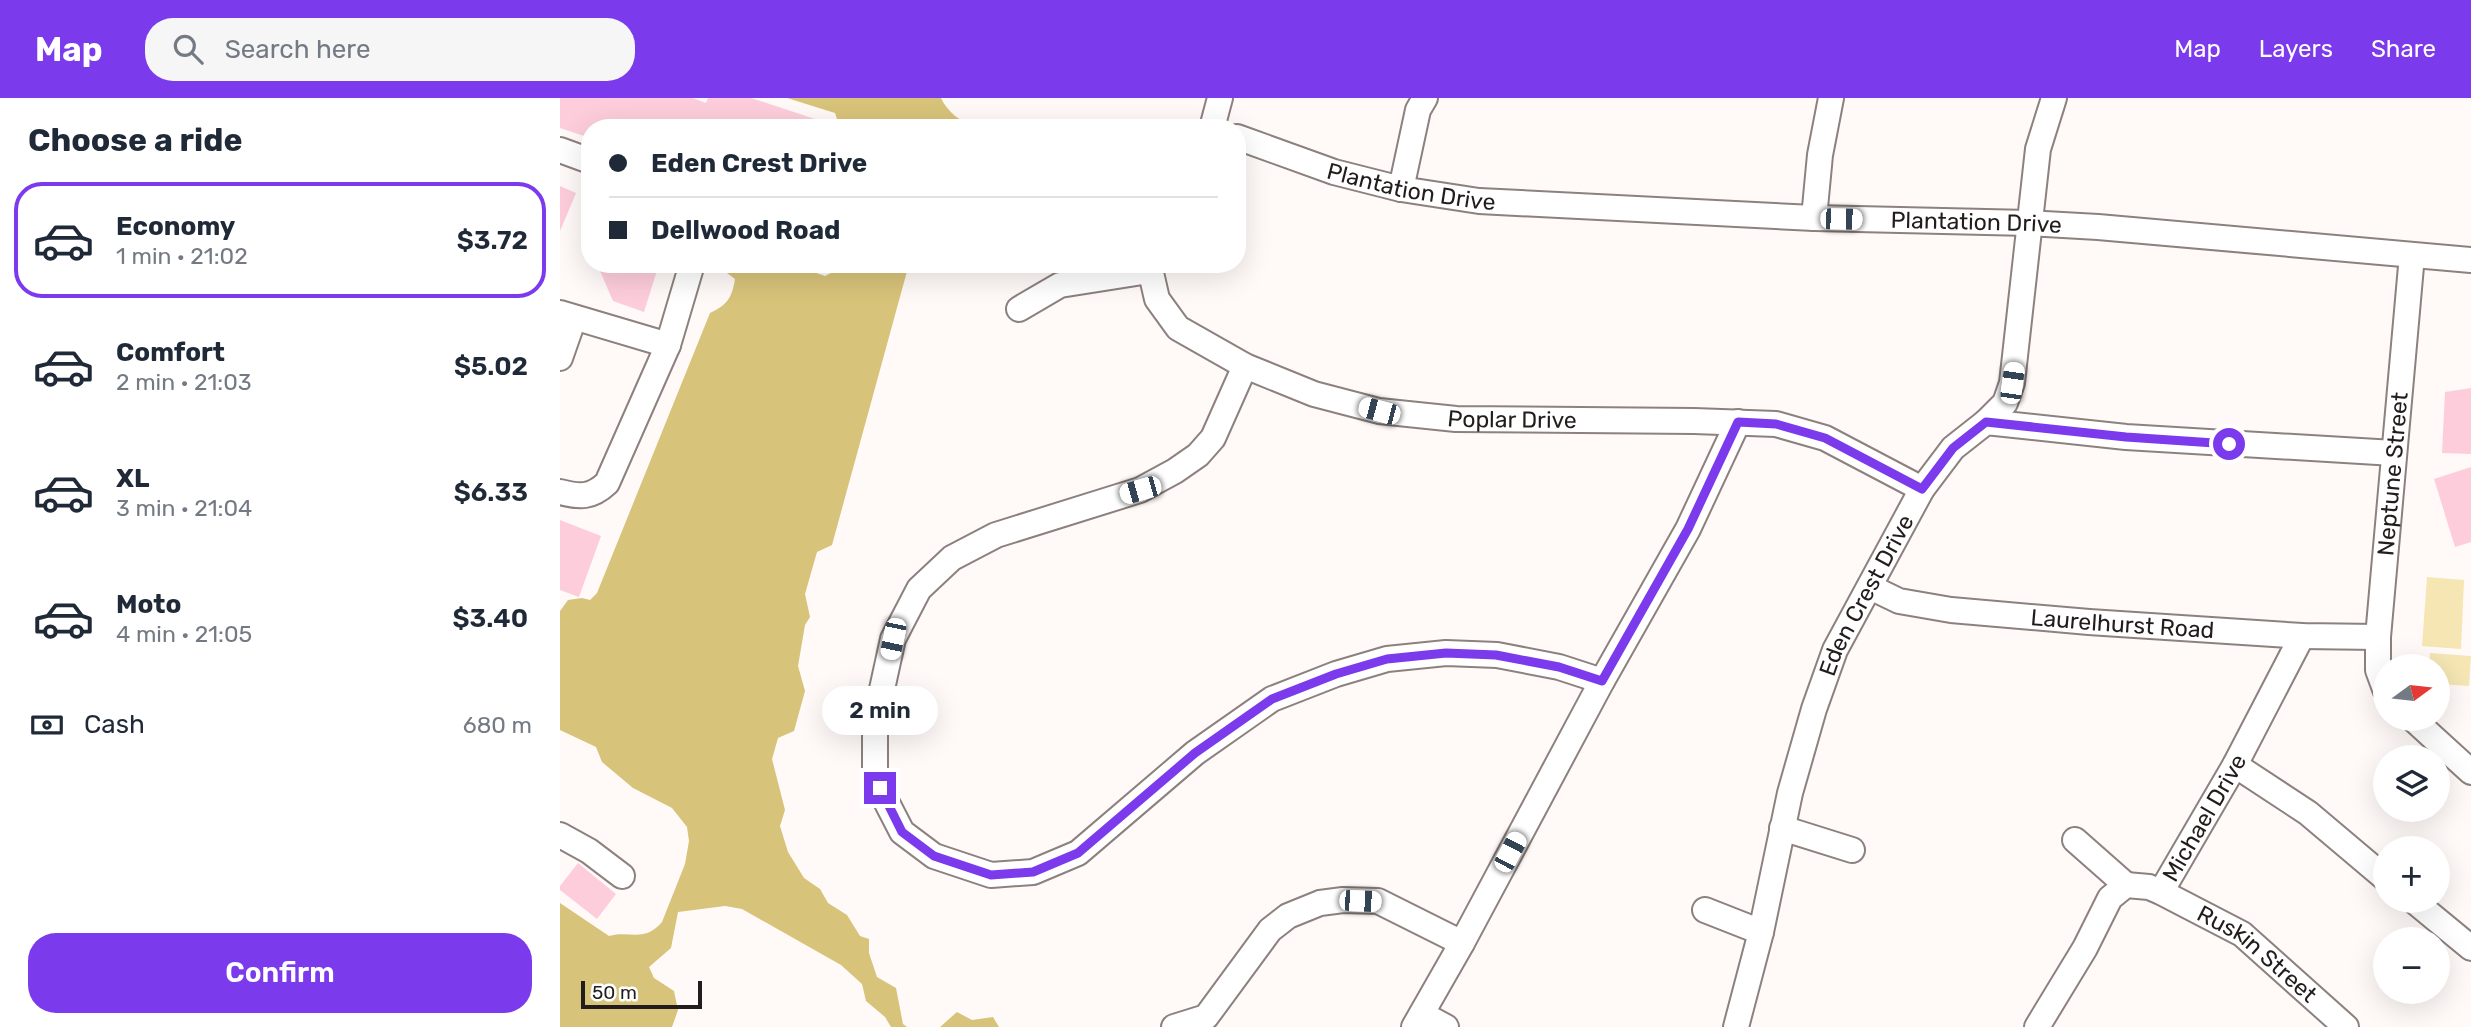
<!DOCTYPE html>
<html lang="en">
<head>
<meta charset="utf-8">
<style>
	:root { --surface:#fff; --page:#f6f6f7; --text:#1f2937; --muted:#747a83; --line:#e0e1e3; --accent:#7c3aed }
	body { margin:0; font-family:Rubik,sans-serif; background:var(--page); color:var(--text); height:100vh; display:flex; flex-direction:column; font-size:26px; white-space:nowrap }
	* { box-sizing:border-box; margin:0 }
	p { font-size:23px; color:var(--muted) }
	.icon { flex:none; width:38px; height:38px; fill:none; stroke:currentColor; stroke-width:2; stroke-linecap:round; stroke-linejoin:round }
	.map { position:relative; flex:1; overflow:hidden }
	.panel { display:flex; flex-direction:column; background:var(--surface); width:560px }
	.panel>* { flex:none }
	.banner { position:absolute; left:21px; top:21px; width:665px; height:154px; border-radius:28px; box-shadow:0 7px 28px #0002; display:grid; align-content:center; height:154px; padding:0 28px; background:var(--surface) }
	.needle { width:46px; rotate:75deg }
	.fabs { position:absolute; left:1813px; top:556px; display:grid; gap:14px }
	.fabs a { display:grid; place-items:center; width:77px; height:77px; border-radius:50%; background:var(--surface); box-shadow:0 7px 28px #0002; font-size:35px }
	.scale { position:absolute; left:21px; bottom:18px; width:121px; box-sizing:border-box; padding-left:7px; border:4px solid #221d1c; border-top:0; font-size:19px; line-height:24px; white-space:nowrap; color:#221d1c; -webkit-text-stroke:5px #fff; paint-order:stroke }
	.end { position:absolute; width:32px; height:32px; margin:-16px; border:9px solid #7c3aed; background:#fff; box-shadow:0 0 0 4px #fff }
	.from { border-radius:50% }
	.bubble { position:absolute; height:49px; border-radius:24px; background:var(--surface); box-shadow:0 7px 28px #0002; font-size:23px; font-weight:600; line-height:49px; text-align:center }
	.car { position:absolute; width:21px; height:42px; margin:-21px -10px; border-radius:9px; box-shadow:0 0 5px 2px #0007; background:linear-gradient(#fff 24%,#345 0 40%,#fff 0 76%,#345 0 86%,#fff 0) }
	.banner b { display:flex; align-items:center; gap:24px; height:66px; font-size:26px }
	.banner b+b { border-top:2px solid var(--line) }
	.banner i { width:18px; height:18px; background:var(--text) }
	ul { padding:0; list-style:none }
	li { display:flex; align-items:center; gap:21px; height:116px; margin:0 14px 10px; padding:0 14px; border:4px solid transparent; border-radius:28px }
	li div { flex:1 }
	li b { display:block; font-size:26px }
	li em { font-style:normal; font-weight:600 }
	li.selected { border-color:var(--accent) }
	li>.icon { width:63px; height:63px; stroke-width:1.5 }
	h2 { padding:0 28px; font-size:32px; line-height:84px }
	.pay { display:flex; align-items:center; gap:18px; height:77px; padding:0 28px; font-size:26px }
	.pay p { margin-inline-start:auto }
	.cta { display:flex; gap:14px; margin-top:auto; padding:14px 28px }
	.cta a { flex:1; height:80px; border-radius:28px; background:var(--accent); color:#fff; font-size:28px; font-weight:600; line-height:80px; text-align:center }
	header { display:flex; align-items:center; gap:42px; box-sizing:border-box; height:98px; padding:0 35px; background:var(--accent); color:#fff }
	header strong { font-size:33px }
	nav { display:flex; gap:38px; margin-inline-start:auto; font-size:24px }
	.search { width:490px; height:63px; background:var(--page); display:flex; align-items:center; gap:18px; box-sizing:border-box; padding:0 24px; border-radius:28px; color:var(--muted); font-size:26px }
	main { display:flex; flex:1; min-height:0 }
	.map>svg:first-child { display:block }
</style>
</head>
<body>
<header>
<strong>Map</strong>
<div class="search"><svg class="icon" aria-label="search" viewBox="0 0 24 24"><circle cx="10" cy="10" r="6"/><path d="M15 15l6 6"/></svg>Search here</div>
<nav><a>Map</a><a>Layers</a><a>Share</a></nav>
</header>
<main>
<section class="panel">
<h2>Choose a ride</h2>
<ul>
<li class="selected"><svg class="icon" aria-label="car" viewBox="0 0 24 24"><path d="M5 17H2v-5l4-1 3-4h7l3 4 3 1v5h-3M9 17h6M6 11h13"/><circle cx="7" cy="17" r="2"/><circle cx="17" cy="17" r="2"/></svg><div><b>Economy</b><p>1 min · 21:02</p></div><em>$3.72</em></li>
<li><svg class="icon" aria-label="car" viewBox="0 0 24 24"><path d="M5 17H2v-5l4-1 3-4h7l3 4 3 1v5h-3M9 17h6M6 11h13"/><circle cx="7" cy="17" r="2"/><circle cx="17" cy="17" r="2"/></svg><div><b>Comfort</b><p>2 min · 21:03</p></div><em>$5.02</em></li>
<li><svg class="icon" aria-label="car" viewBox="0 0 24 24"><path d="M5 17H2v-5l4-1 3-4h7l3 4 3 1v5h-3M9 17h6M6 11h13"/><circle cx="7" cy="17" r="2"/><circle cx="17" cy="17" r="2"/></svg><div><b>XL</b><p>3 min · 21:04</p></div><em>$6.33</em></li>
<li><svg class="icon" aria-label="car" viewBox="0 0 24 24"><path d="M5 17H2v-5l4-1 3-4h7l3 4 3 1v5h-3M9 17h6M6 11h13"/><circle cx="7" cy="17" r="2"/><circle cx="17" cy="17" r="2"/></svg><div><b>Moto</b><p>4 min · 21:05</p></div><em>$3.40</em></li>
</ul>
<div class="pay"><svg class="icon" aria-label="cash" viewBox="0 0 24 24"><path d="M3 7h18v10H3z"/><circle cx="12" cy="12" r="2"/></svg>Cash<p>680 m</p></div>
<div class="cta"><a>Confirm</a></div>
</section>
<div class="map">
<svg width="1911" height="929" viewBox="0 0 1911 929">
	<rect width="100%" height="100%" fill="#fff9f8"/>
	<!-- green -->
	<path fill="#f5e6b4" d="M1867 479 1904 482 1901 551 1862 548Z
		M1870 555 1911 558 1909 588 1878 586V569H1869Z"/>
	<!-- forest -->
	<path fill="#d8c37a" d="M227 0H381C387 14 401 23 414 30H312L293 21 283 30H280L275 15Z
		M171 166H230L265 178 273 174 276 166H349L272 447 257 454 245 496 250 519 245 527 238 568 245 593 234 633 218 640 212 661 225 712 220 728 228 754 244 780 260 791 268 805 287 817 300 838 309 841V855L317 879 336 890 343 926 347 929H331L325 919 306 903 302 886 281 867 182 811 165 808 118 814 111 850 89 869 94 880 114 893 118 912 112 929H0V805L49 838C70 832 84 845 102 824L125 766 129 743 127 729 112 710 73 690 42 664 36 649 0 632V513L8 502 22 500 30 502 37 495 150 215C167 207 172 200 175 181L167 175Z
		M397 914 412 922 433 919 439 929H380Z"/>
	<!-- building -->
	<path fill="#fdcddb" d="M0 0H133L146 5 148 0H191L273 27 272 30H30V40L0 30Z
		M0 88 16 95 0 133Z
		M37 166H99L84 214 53 203Z
		M1911 290V356L1882 355 1885 294Z
		M1911 369V444L1895 449 1874 381Z
		M0 422 41 438 19 499 0 492Z
		M18 765 56 796 37 821 0 792V788Z"/>
	<g fill="none" stroke-linecap="round" stroke-linejoin="round">
		<!-- minor casing -->
		<g stroke="#8d817e" stroke-width="28">
			<g id="minor">
				<path d="M652 30 660 0"/>
				<path id="s1" d="M677 39 774 74 841 91 919 103 1254 120 1469 125 1538 129 1911 162"/>
				<path d="M0 52 30 63"/>
				<path d="M841 91 858 12 865 0"/>
				<path d="M1254 120 1260 57 1271 0"/>
				<path id="s2" d="M589 166 597 201 618 230 685 268 754 296 819 313 896 321 1134 323 1216 326 1265 340 1362 391"/>
				<path d="M459 211 500 187 589 173"/>
				<path d="M0 215 108 247"/>
				<path d="M0 260 14 220"/>
				<path d="M685 268 653 340 638 357 615 373 580 392 436 437 392 460 359 491 333 541 315 623V676L326 703 342 734 374 758 431 777 473 774 518 755 635 655 712 601 776 576 827 561 886 555 937 557 999 569 1042 583"/>
				<path d="M1426 324 1445 305 1452 285 1478 51 1494 0"/>
				<path d="M0 394C20 399 31 400 47 385L108 247 132 166"/>
				<path id="s3" d="M1310 489 1339 503 1391 512 1529 524 1742 538 1818 539"/>
				<path id="s4" d="M1825 591 1818 572V539L1852 157"/>
				<path d="M1853 621 1911 674"/>
				<path d="M1675 667 1748 715 1825 780"/>
				<path d="M1222 730 1292 752"/>
				<path d="M0 737 29 753 62 778"/>
				<path d="M1515 742 1566 787"/>
				<path id="s5" d="M1601 794 1675 667 1742 538"/>
				<path d="M1854 803 1911 850"/>
				<path d="M1145 812 1201 834"/>
				<path d="M862 916 886 929"/>
				<path d="M614 929 646 919 710 832 728 818 760 805 783 802 818 803 902 845"/>
				<path d="M854 929 902 845 1042 583 1128 431 1178 324"/>
				<path id="s6" d="M1176 929 1201 834 1230 695 1254 611 1275 552 1362 391 1393 350 1426 324 1566 339 1834 355"/>
				<path id="s7" d="M1477 929 1525 850 1550 800 1566 787 1589 789 1601 794 1682 836 1786 929"/>
			</g>
		</g>
		<!-- minor -->
		<use href="#minor" stroke="#fff" stroke-width="24"/>
	</g>
	<g fill="none" stroke-linecap="round" stroke-linejoin="round">
		<!-- route -->
		<path stroke="#7c3aed" stroke-width="9" d="M320 690 342 734 374 758 431 777 473 774 518 755 635 655 712 601 776 576 827 561 886 555 936 557 999 569 1042 583 1128 431 1178 324 1216 326 1265 340 1362 391 1393 350 1426 324 1566 339 1669 346"/>
	</g>
	<g text-anchor="middle" stroke-width="7" stroke-linejoin="round" paint-order="stroke">
		<!-- street labels -->
		<g font-size="23" fill="#221d1c" stroke="#fff">
			<text dy="8" stroke="none"><textPath href="#s1" startOffset="182">Plantation Drive</textPath></text>
			<text dy="8" stroke="none"><textPath href="#s1" startOffset="749">Plantation Drive</textPath></text>
			<text dy="8" stroke="none"><textPath href="#s2" startOffset="424">Poplar Drive</textPath></text>
			<text dy="8" stroke="none"><textPath href="#s4" startOffset="217">Neptune Street</textPath></text>
			<text dy="8" stroke="none"><textPath href="#s6" startOffset="453">Eden Crest Drive</textPath></text>
			<text dy="8" stroke="none"><textPath href="#s3" startOffset="257">Laurelhurst Road</textPath></text>
			<text dy="8" stroke="none"><textPath href="#s5" startOffset="86">Michael Drive</textPath></text>
			<text dy="8" stroke="none"><textPath href="#s7" startOffset="320">Ruskin Street</textPath></text>
		</g>
	</g>
</svg>
<div class="fabs">
<a><svg class="needle" viewBox="-14 -14 28 28"><path d="M0-13l5 13h-10z" fill="#e53935"/><path d="M0 13l5-13h-10z" fill="#747a83"/></svg></a>
<a><svg class="icon" aria-label="layers" viewBox="0 0 24 24"><path d="M12 4l9 5-9 5-9-5zM3 14l9 5 9-5"/></svg></a>
<a>+</a>
<a>−</a>
</div>
<div class="scale">50 m</div>
<i class="end from" style="left:1669px;top:346px"></i>
<i class="end" style="left:320px;top:690px"></i>
<div class="bubble" style="left:262px;top:588px;width:116px">2 min</div>
<i class="car" style="left:1281px;top:121px;rotate:91deg"></i>
<i class="car" style="left:1452px;top:285px;rotate:8deg"></i>
<i class="car" style="left:819px;top:313px;rotate:285deg"></i>
<i class="car" style="left:580px;top:392px;rotate:254deg"></i>
<i class="car" style="left:333px;top:541px;rotate:192deg"></i>
<i class="car" style="left:950px;top:754px;rotate:28deg"></i>
<i class="car" style="left:800px;top:803px;rotate:92deg"></i>
<div class="banner">
<b><i class="from"></i>Eden Crest Drive</b>
<b><i></i>Dellwood Road</b>
</div>
</div>
</main>
</body>
</html>
